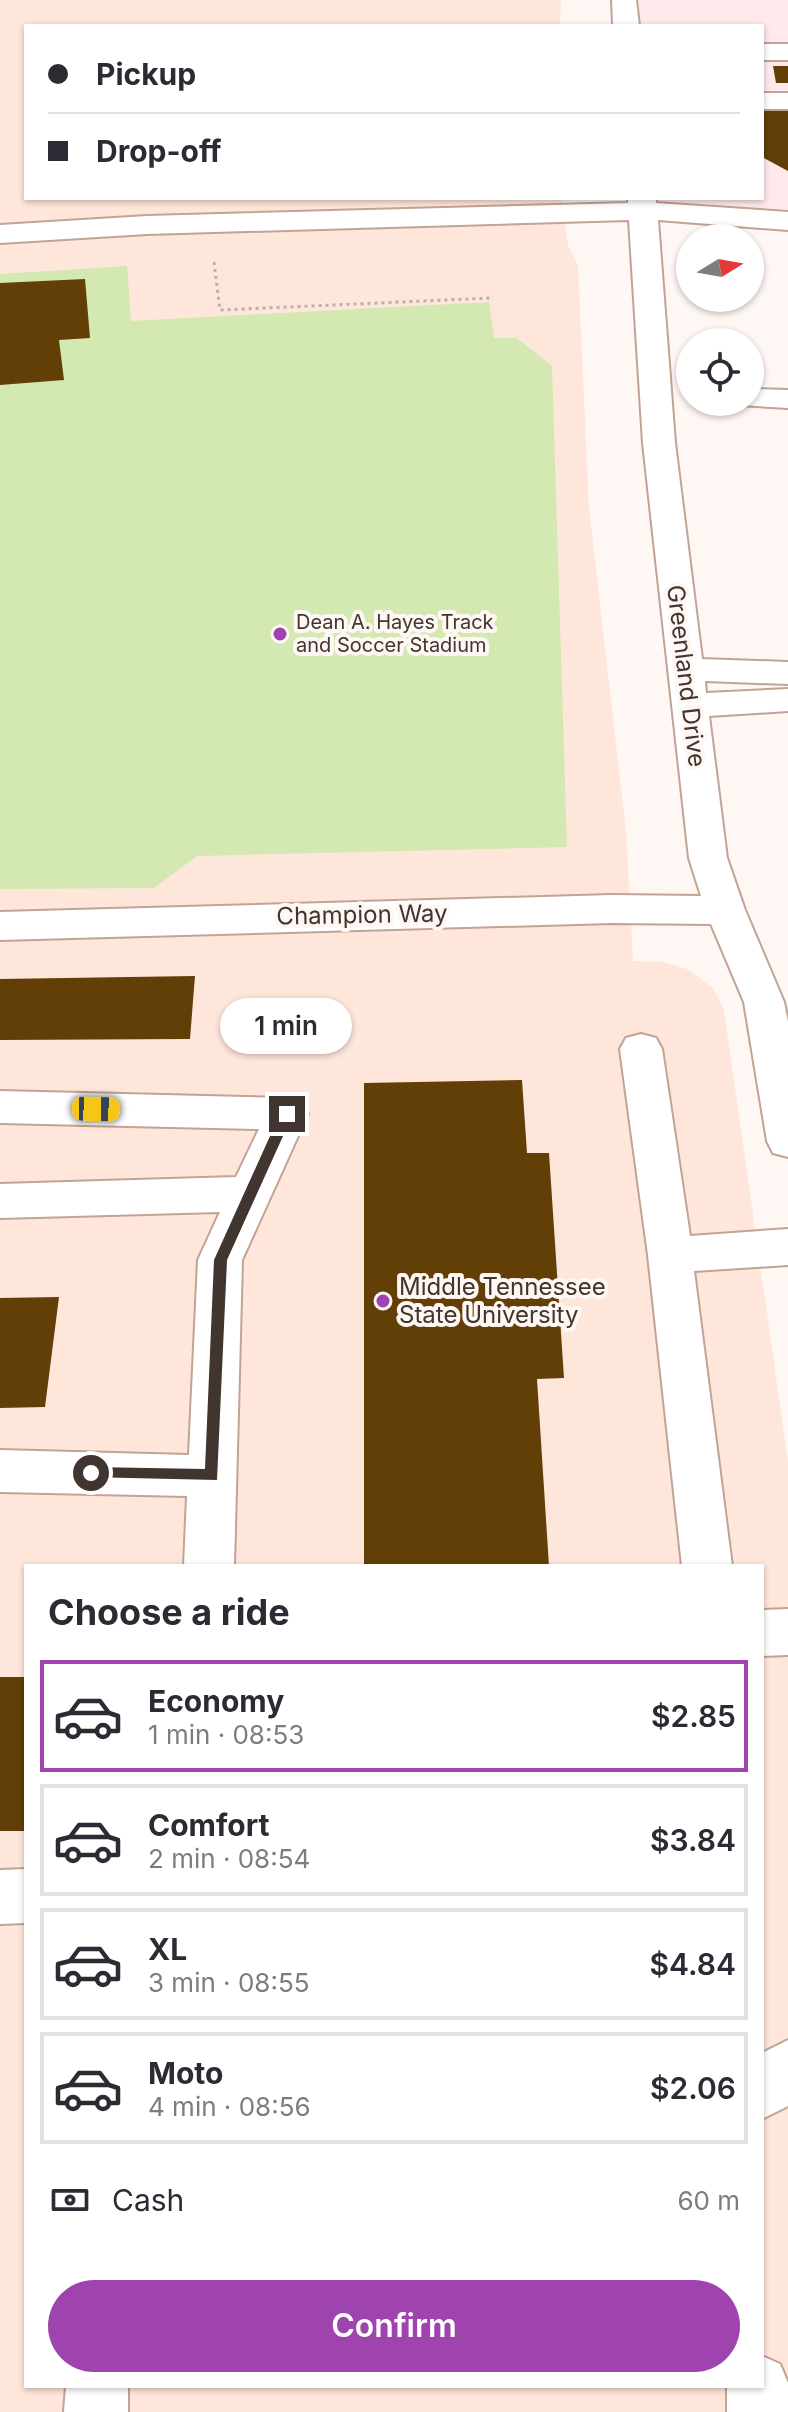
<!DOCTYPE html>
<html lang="en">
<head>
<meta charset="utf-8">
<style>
	:root { --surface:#fff; --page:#f2f2f3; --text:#2b2b33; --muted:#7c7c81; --line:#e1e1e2; --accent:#9f43ae }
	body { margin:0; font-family:Inter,sans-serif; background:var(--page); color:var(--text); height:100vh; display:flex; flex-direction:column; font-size:30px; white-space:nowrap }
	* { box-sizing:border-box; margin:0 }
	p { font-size:26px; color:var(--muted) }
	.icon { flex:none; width:44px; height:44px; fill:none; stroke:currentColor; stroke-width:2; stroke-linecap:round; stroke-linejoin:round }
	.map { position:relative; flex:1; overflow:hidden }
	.drawer { position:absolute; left:24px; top:1564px; width:740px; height:824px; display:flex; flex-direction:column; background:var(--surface); border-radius:0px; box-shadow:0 2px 6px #0004 }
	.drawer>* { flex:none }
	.hud { position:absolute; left:24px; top:24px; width:740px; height:176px; border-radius:0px; box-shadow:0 2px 6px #0004; display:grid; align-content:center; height:176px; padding:0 24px; background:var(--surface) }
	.needle { width:52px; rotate:79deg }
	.buttons { position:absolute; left:676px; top:224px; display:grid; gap:16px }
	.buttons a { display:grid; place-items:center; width:88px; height:88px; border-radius:50%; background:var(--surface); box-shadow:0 2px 6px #0004; font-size:40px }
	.end { position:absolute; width:36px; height:36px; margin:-18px; border:10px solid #41352f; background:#fff; box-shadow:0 0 0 4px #fff }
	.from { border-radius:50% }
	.bubble { position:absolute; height:56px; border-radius:28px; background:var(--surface); box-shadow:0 2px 6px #0004; font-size:26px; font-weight:600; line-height:56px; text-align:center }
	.car { position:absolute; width:24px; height:48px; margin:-24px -12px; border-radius:10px; box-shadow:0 0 6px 2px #0007; background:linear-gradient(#f5c518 24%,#345 0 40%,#f5c518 0 76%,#345 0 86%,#f5c518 0) }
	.hud b { display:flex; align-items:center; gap:28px; height:76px; font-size:30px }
	.hud b+b { border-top:2px solid var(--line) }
	.hud i { width:20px; height:20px; background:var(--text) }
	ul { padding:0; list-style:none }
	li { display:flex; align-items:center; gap:24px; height:112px; margin:0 16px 12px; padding:0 8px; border:4px solid var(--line); border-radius:0px }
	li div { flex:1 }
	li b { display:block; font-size:30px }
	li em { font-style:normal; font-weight:600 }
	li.selected { border-color:var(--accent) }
	li>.icon { width:72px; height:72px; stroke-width:1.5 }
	h2 { padding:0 24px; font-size:36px; line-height:96px }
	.pay { display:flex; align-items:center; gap:20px; height:88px; padding:0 24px; font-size:30px }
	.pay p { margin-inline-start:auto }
	.action { display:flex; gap:16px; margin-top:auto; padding:16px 24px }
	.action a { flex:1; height:92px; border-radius:48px; background:var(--accent); color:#fff; font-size:32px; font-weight:600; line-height:92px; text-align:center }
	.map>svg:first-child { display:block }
</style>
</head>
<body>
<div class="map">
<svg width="788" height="2412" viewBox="0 0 788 2412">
	<rect width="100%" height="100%" fill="#fef7f4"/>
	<!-- commercial -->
	<path fill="#ffe9eb" d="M624 0H788V221L643 211 642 198H762V26H626Z"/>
	<!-- built -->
	<path fill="#ffe6db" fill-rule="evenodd" d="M0 0H561L560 26H26V198H561L568 245 578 265 589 508 626 831 633 961 663 962 687 969 713 988 724 1010 788 1461V2412H0ZM26 1566H762V2386H26Z"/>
	<!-- green -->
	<path fill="#d4e8b2" d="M127 266 131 321 489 302 494 338H517L552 366 567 847 197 856 154 888 0 889V274Z"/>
	<!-- building -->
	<path fill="#613f06" d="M773 66H788V83H776Z
		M788 108V171L762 157V109Z
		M85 279 90 338 59 340 64 380 0 385V283Z
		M195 976 190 1039 0 1040V979Z
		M522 1080 527 1153H549L564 1378 537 1379 549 1566H364V1083Z
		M59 1297 45 1407 0 1408V1298Z
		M0 1677H26V1831H0Z"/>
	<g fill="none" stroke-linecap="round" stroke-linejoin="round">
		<!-- minor casing -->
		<g stroke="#c2a395" stroke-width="4">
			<path id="minor" d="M612 0H636L639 26H613Z
				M762 44H788V60H762Z
				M762 93H788V109H762Z
				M628 198H656V203L788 212V230L658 220 675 443 702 659 788 662V684L705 681 706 693 788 689V711L709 716 727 858 745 910 784 1002 788 1022V1157L773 1153 767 1141 744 1002 711 924 612 923 0 940V912L612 895 701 896 689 858 643 443 629 220 147 234 0 243V225L147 216 628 203Z
				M750 389 788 390V408L739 405 737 402H750Z
				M641 1034 656 1038 662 1049 690 1236 788 1229V1265L694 1271 732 1566H682L648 1255 620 1049 626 1038Z
				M0 1091 287 1098 302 1103 308 1114 242 1260 234 1566H184L187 1496 0 1492V1450L189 1455 198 1260 220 1212 0 1218V1184L236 1177 259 1129 0 1123Z
				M788 1609V1655L762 1656V1610Z
				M26 1869V1923L0 1924V1870Z
				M788 2040V2106L762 2119V2053Z
				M762 2356 780 2364 788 2383V2412H727V2386H762Z
				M66 2386H128V2412H64Z"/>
		</g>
		<!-- path -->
		<path stroke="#b9b0ac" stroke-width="3" stroke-dasharray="3 4" stroke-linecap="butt" d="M214 262 220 310 491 298"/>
		<!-- minor -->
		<use href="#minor" fill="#fff" fill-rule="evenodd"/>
	</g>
	<!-- route -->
	<path fill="#41352f" d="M287 1109 293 1114 227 1260 217 1480 86 1477V1469L91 1467 205 1469 214 1260 280 1114Z"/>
	<!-- markers -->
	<g fill="#9f43ae" stroke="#fef7f4" stroke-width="3">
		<circle cx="280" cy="634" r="8"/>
		<circle cx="383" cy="1301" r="8"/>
	</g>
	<g text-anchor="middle" stroke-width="8" stroke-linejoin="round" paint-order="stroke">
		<!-- far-poi labels -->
		<g font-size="20" fill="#41352f" stroke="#fef7f4" text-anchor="start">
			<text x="296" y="629">Dean A. Hayes Track<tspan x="296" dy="23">and Soccer Stadium</tspan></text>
		</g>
		<!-- street labels -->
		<g font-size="24" fill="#41352f" stroke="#fef7f4">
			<text transform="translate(686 676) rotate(83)" y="8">Greenland Drive</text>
			<text transform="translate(362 915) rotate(-1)" y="8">Champion Way</text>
		</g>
		<!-- poi labels -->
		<g font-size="24" fill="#41352f" stroke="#fef7f4" text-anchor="start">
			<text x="399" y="1295">Middle Tennessee<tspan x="399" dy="28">State University</tspan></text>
		</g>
	</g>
</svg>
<div class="buttons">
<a><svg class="needle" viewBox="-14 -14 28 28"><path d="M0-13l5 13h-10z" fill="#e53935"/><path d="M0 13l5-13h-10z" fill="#7c7c81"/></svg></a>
<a><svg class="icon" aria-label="locate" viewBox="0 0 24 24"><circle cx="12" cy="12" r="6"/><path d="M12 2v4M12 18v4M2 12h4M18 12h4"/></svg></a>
</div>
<i class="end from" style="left:91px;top:1473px"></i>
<i class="end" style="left:287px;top:1114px"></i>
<div class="bubble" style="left:220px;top:998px;width:132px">1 min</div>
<i class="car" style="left:96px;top:1109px;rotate:91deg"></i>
<div class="hud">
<b><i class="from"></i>Pickup</b>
<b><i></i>Drop-off</b>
</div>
<section class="drawer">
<h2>Choose a ride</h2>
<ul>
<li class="selected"><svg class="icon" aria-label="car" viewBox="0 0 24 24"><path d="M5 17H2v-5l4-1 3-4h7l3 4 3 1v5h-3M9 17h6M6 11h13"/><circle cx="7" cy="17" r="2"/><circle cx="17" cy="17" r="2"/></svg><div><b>Economy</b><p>1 min · 08:53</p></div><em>$2.85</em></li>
<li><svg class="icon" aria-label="car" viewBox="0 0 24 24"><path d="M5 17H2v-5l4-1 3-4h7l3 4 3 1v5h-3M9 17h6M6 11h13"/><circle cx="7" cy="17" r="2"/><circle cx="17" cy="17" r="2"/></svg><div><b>Comfort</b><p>2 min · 08:54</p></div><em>$3.84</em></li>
<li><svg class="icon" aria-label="car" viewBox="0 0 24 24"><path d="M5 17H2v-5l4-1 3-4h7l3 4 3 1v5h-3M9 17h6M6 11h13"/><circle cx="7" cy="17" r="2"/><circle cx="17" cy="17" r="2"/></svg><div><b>XL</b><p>3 min · 08:55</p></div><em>$4.84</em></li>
<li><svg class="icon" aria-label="car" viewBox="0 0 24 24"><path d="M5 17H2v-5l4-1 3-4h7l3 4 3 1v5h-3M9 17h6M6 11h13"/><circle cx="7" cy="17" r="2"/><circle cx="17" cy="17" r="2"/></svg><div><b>Moto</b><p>4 min · 08:56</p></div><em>$2.06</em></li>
</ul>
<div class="pay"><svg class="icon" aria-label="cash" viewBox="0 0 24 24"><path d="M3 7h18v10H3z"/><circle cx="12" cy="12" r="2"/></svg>Cash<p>60 m</p></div>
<div class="action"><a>Confirm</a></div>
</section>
</div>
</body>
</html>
